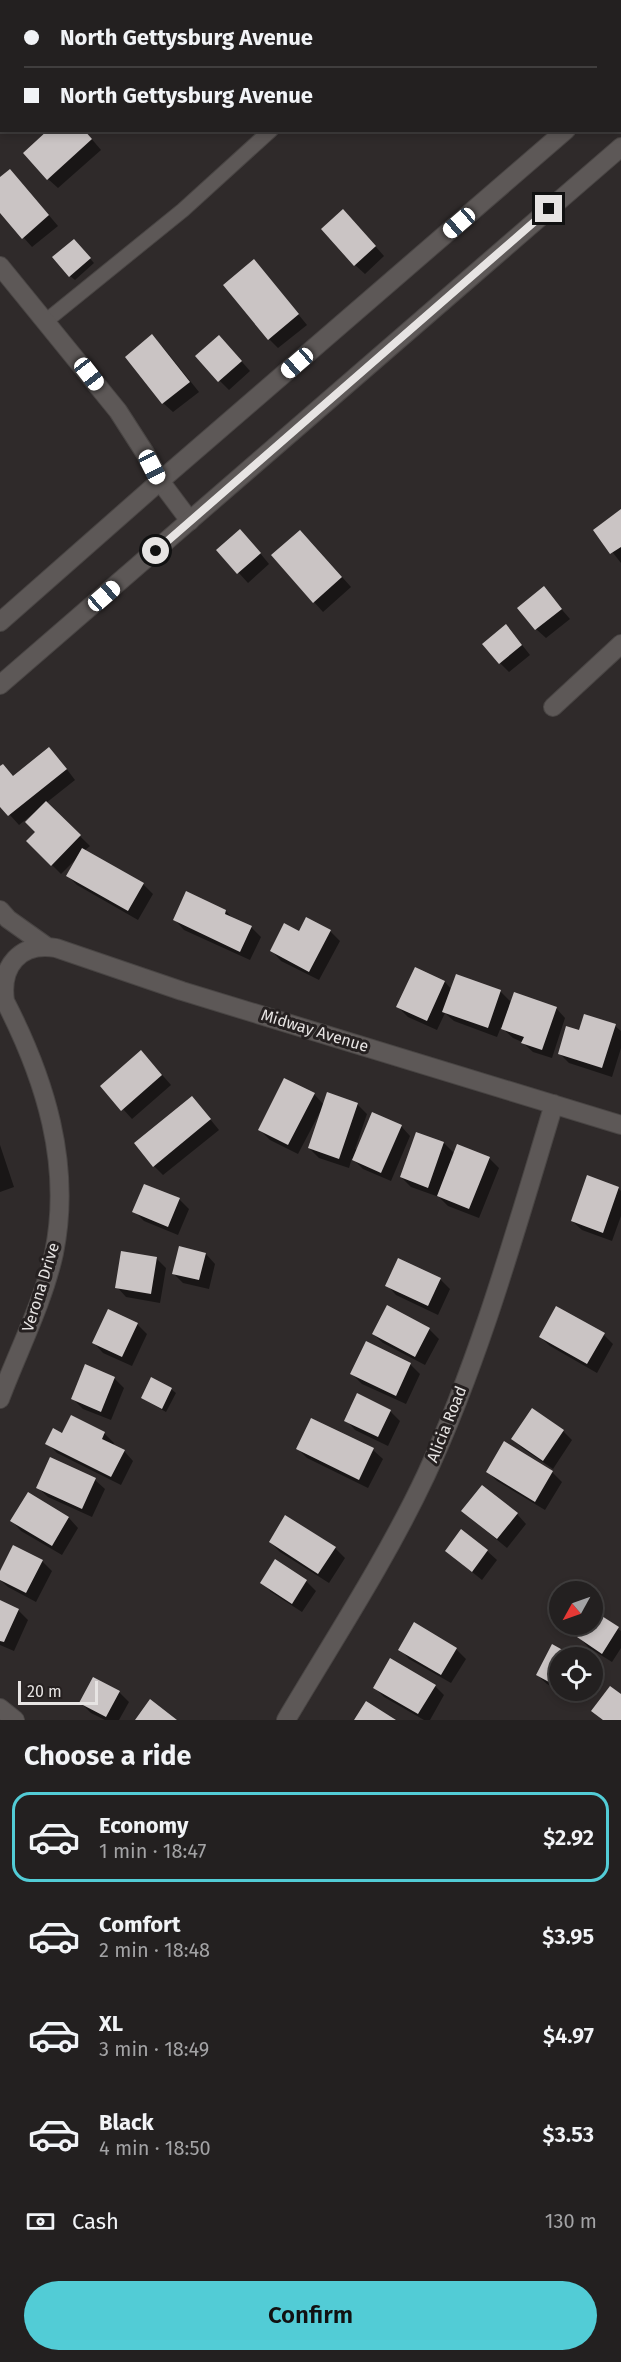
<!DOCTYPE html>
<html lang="en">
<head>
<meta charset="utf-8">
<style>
	:root { --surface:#232020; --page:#2f2d2d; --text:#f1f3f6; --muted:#a3a3a5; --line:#403e3e; --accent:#52ccd6 }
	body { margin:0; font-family:"Fira Sans",sans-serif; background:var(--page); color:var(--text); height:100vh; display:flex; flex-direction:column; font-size:22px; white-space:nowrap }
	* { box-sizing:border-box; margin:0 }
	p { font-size:20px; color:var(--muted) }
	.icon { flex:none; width:33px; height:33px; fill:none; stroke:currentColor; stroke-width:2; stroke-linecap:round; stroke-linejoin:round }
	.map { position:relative; height:1720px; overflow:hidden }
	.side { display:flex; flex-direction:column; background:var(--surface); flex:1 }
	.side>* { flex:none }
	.banner { position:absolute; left:0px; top:0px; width:621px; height:132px; box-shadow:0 3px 9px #0003,0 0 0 2px var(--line); display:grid; align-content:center; height:132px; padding:0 24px; background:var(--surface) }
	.needle { width:39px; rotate:230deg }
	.controls { position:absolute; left:549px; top:1581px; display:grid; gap:12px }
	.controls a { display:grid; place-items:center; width:54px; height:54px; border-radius:50%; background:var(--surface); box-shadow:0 3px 9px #0003,0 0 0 2px var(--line); font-size:30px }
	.scale { position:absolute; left:18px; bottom:15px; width:80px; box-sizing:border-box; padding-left:6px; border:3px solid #e7e4e3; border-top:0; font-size:16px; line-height:21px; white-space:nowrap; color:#e7e4e3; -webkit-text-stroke:4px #252020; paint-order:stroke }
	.end { position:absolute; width:27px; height:27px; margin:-14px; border:8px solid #e7e4e3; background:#111; box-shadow:0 0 0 3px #111 }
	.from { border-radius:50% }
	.car { position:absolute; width:18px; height:36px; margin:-18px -9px; border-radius:8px; box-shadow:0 0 4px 2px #0007; background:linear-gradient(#fff 24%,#345 0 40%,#fff 0 76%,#345 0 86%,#fff 0) }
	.banner b { display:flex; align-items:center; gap:21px; height:57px; font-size:22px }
	.banner b+b { border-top:2px solid var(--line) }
	.banner i { width:15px; height:15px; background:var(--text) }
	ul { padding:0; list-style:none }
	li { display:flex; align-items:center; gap:18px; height:90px; margin:0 12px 9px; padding:0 12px; border:3px solid transparent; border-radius:18px }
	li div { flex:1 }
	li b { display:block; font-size:22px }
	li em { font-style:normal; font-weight:600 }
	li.active { border-color:var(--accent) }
	li>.icon { width:54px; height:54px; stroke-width:1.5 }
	h2 { padding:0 24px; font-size:27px; line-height:72px }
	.pay { display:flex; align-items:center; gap:15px; height:66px; padding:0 24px; font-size:22px }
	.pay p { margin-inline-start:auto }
	.primary-button { display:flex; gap:12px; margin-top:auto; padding:12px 24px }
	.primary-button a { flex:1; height:69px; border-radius:36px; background:var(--accent); color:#111; font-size:24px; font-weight:600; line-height:69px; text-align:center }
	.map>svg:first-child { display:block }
</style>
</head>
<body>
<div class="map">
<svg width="621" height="1720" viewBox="0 0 621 1720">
	<rect width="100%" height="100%" fill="#2f2a2a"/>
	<!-- shadow -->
	<path fill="#0007" d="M0 0H31L29 2Z
		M221 0H267L268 2H222Z
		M84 130 101 150 58 188 48 179Z
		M0 179 19 180 58 226 32 247 0 211Z
		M353 221 384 256 365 274 355 265Z
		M78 245 94 263 75 280 70 276Z
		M263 271 307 325 278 348 269 339Z
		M162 346 199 392 173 412 163 403Z
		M229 347 250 371 229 390 219 380Z
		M621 511V563L595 530Z
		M250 541 269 564 248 583 218 550Z
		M310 541 351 587 323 612 314 602Z
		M544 589 570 619 546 638 536 629Z
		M515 636 530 655 509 672 500 663Z
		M59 759 75 780 46 803 90 846 84 851 143 884 153 894 138 920 77 885 68 876 75 860 61 874 28 841 37 832 34 813 19 825 0 804V768L3 766 14 777Z
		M226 911 233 919 251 927 261 937 250 960 184 930 175 920Z
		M330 931 340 941 319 980 281 961 272 951 300 933Z
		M416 969 445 982 452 990 500 991 512 1003 556 1008 565 1018 552 1058 533 1052 522 1042 513 1038 501 1027 497 1037 454 1021 445 1013 437 1030 408 1017 398 1007Z
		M585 1016 615 1026 621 1031V1048L612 1077 569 1063 559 1053 580 1032Z
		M150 1061 171 1085 132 1119 123 1109Z
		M314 1094 324 1105 357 1104 367 1114 355 1149 358 1150 401 1126 410 1136 391 1181 363 1169 352 1158 349 1168 319 1158 309 1148 321 1112H320L298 1154 270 1140 260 1130Z
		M201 1108 219 1130 163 1175 154 1166Z
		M444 1143 455 1154 489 1158 499 1168 479 1218 448 1206 439 1197 411 1187 401 1177Z
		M0 1145 14 1187 0 1192Z
		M618 1188 621 1191V1216L612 1241 582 1230 572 1221Z
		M179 1199 189 1209 178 1235 144 1221 134 1211Z
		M206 1254 215 1264 209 1289 183 1283 173 1273Z
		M156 1258 166 1268 160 1303 126 1297 117 1287Z
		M399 1260 441 1280 450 1289 438 1315 396 1295 387 1285Z
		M137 1324 147 1334 132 1366 103 1353 94 1343Z
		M429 1329 439 1339 425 1365 383 1343 373 1334Z
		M604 1335 613 1344 597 1373 550 1346 540 1337Z
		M366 1343 410 1364 420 1374 406 1404 362 1384 352 1374Z
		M114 1378 124 1388 111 1420 83 1409 73 1399Z
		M171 1389 176 1393 166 1412 142 1398Z
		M358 1395 391 1412 400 1421 388 1446 355 1430 346 1420Z
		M563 1431 572 1440 553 1469 522 1448 513 1439Z
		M104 1433 114 1443 113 1446 124 1451 133 1461 121 1485 57 1453 47 1443 63 1435Z
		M504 1444 552 1472 562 1482 545 1510 497 1481 488 1472Z
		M298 1449 373 1450 383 1459 368 1488 307 1458Z
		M95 1480 105 1489 92 1517 48 1497 38 1488Z
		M28 1494 69 1518 78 1528 62 1555 21 1531 12 1521Z
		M517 1514 526 1524 507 1548 473 1520Z
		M270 1542 335 1548 345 1558 329 1583 280 1552Z
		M446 1551H487L497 1560 482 1580Z
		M42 1561 52 1571 36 1602 8 1587 0 1580V1574Z
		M276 1561 306 1581 316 1591 302 1612 271 1592 262 1582Z
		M0 1602 18 1610 28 1620 14 1651 0 1645Z
		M595 1613 621 1631V1648L612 1662 588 1647 579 1637 592 1624Z
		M400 1649H456L466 1659 451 1683 409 1659Z
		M560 1658V1690H579L574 1699 547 1684 537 1675Z
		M435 1686 444 1695 430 1720H424L384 1697 375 1688Z
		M119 1692 129 1702 119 1720H105L91 1713 81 1703Z"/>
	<!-- building -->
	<path fill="#cac4c4" d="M48 130H84L92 139 47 180 23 153Z
		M10 169 49 215 22 239 0 213V177Z
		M343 209 376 246 354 266 321 229Z
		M74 239 91 258 69 277 52 257Z
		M254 259 299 314 268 340 223 285Z
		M152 334 190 382 162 404 125 357Z
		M219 335 242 361 218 382 195 356Z
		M621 509V547L610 554 593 530Z
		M240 529 261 553 237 574 216 550Z
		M300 530 342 577 313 603 271 555Z
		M544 586 562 609 535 630 517 608Z
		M506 624 522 645 499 664 482 644Z
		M49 747 67 769 8 816 0 807V766L3 764 13 776Z
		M46 801 81 835 51 866 26 841 35 832 25 822Z
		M82 848 144 883 128 911 66 876Z
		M186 891 226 910 225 914 252 926 240 952 173 920Z
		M306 917 331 930 309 972 270 951 284 923 299 931Z
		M415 967 445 981 427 1021 396 1007Z
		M456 974 501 990 488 1028 442 1012Z
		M514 992 557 1007 542 1050 521 1043 524 1037 501 1029Z
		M584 1014 616 1024 602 1068 558 1054 566 1026 579 1030Z
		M141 1050 162 1075 121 1111 100 1086Z
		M284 1078 315 1093 288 1145 258 1130Z
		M327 1092 358 1103 339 1159 308 1148Z
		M192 1096 211 1119 153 1167 134 1143Z
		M372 1112 402 1125 381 1173 352 1160Z
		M416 1132 444 1142 428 1188 400 1177Z
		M457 1144 490 1157 469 1209 437 1196Z
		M587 1175 619 1187 603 1233 571 1221Z
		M144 1184 180 1198 168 1227 132 1212Z
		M179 1246 206 1253 199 1280 172 1274Z
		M121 1251 157 1257 151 1294 115 1288Z
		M398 1258 441 1278 428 1306 385 1286Z
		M387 1305 430 1328 415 1357 372 1334Z
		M556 1306 605 1333 587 1364 539 1337Z
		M108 1309 138 1323 122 1357 92 1343Z
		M366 1341 411 1363 396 1396 350 1374Z
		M85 1364 115 1377 101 1412 71 1399Z
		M151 1377 172 1388 162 1409 141 1398Z
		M357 1393 391 1410 378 1437 344 1421Z
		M532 1408 564 1430 543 1461 511 1439Z
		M71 1415 105 1432 102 1439 125 1450 111 1477 45 1444 53 1428 62 1433Z
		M311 1418 374 1448 359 1480 296 1449Z
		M504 1441 553 1471 535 1502 486 1472Z
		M50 1457 96 1478 82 1509 36 1488Z
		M482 1485 518 1513 497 1539 461 1511Z
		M28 1492 69 1517 52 1546 10 1521Z
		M285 1515 336 1547 318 1574 269 1542Z
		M461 1529 488 1550 472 1572 445 1551Z
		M13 1545 43 1560 26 1593 0 1580V1571Z
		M275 1559 307 1580 292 1604 260 1583Z
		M0 1600 19 1609 4 1642 0 1641Z
		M594 1611 619 1627 602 1654 577 1637 585 1624H592Z
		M414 1622 457 1648 441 1675 398 1650Z
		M552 1644 577 1658H560V1688L536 1675Z
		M390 1658 436 1685 418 1714 373 1688Z
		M93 1677 120 1691 106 1717 79 1703Z
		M610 1686 621 1694V1720H603L591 1711Z
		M150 1699 177 1720H135Z
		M366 1701 396 1720H354Z"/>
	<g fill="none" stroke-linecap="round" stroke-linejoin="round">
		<!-- lane casing -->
		<g stroke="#494544" stroke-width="16">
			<path id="lane" d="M417 2 419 0
				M46 321 183 210 271 130"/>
		</g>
		<!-- street casing -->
		<g stroke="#494544" stroke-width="20">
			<path id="street" d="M87 2 88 0
				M0 76 2 75
				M0 266 118 411 145 453 160 481 190 521
				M553 707 621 644
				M0 910 8 919 46 946
				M0 1399C18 1351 43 1303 54 1253 72 1164 45 1079 5 1001 0 966 20 942 56 948L182 991 621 1125
				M0 1708 15 1720
				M286 1720C334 1639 386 1560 426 1475 481 1356 516 1229 554 1104"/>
		</g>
		<!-- secondary casing -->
		<g stroke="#494544" stroke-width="20">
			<path id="secondary" d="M620 85 621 84
				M0 622 160 481 566 130
				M0 685 621 147"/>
		</g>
		<!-- lane -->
		<use href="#lane" stroke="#5d5857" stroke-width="14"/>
		<!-- street -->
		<use href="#street" stroke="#5d5857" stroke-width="18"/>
		<!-- secondary -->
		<use href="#secondary" stroke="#5d5857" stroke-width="18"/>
	</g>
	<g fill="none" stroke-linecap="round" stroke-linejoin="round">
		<!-- route -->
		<path stroke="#e7e4e3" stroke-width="8" d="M156 551 549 209"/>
	</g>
	<g text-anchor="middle" stroke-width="6" stroke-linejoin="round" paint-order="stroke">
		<!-- street labels -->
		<g font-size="16" fill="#e7e4e3" stroke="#252020">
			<text transform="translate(315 1030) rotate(17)" y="6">Midway Avenue</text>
			<text transform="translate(40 1287) rotate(-73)" y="6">Verona Drive</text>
			<text transform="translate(446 1424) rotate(-68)" y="6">Alicia Road</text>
		</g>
	</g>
</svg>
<div class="controls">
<a><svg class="needle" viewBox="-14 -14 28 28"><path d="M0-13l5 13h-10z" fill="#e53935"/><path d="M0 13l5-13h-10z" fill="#a3a3a5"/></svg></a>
<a><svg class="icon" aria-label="locate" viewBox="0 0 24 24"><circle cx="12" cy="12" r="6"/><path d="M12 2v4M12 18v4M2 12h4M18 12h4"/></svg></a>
</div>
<div class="scale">20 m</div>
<i class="end from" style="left:156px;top:551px"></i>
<i class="end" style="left:549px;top:209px"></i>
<i class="car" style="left:459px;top:223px;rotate:229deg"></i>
<i class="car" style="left:297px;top:363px;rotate:229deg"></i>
<i class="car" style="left:89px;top:374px;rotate:142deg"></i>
<i class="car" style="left:152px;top:467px;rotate:153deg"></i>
<i class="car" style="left:104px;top:596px;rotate:49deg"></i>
<div class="banner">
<b><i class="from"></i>North Gettysburg Avenue</b>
<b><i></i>North Gettysburg Avenue</b>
</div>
</div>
<section class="side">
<h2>Choose a ride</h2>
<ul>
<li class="active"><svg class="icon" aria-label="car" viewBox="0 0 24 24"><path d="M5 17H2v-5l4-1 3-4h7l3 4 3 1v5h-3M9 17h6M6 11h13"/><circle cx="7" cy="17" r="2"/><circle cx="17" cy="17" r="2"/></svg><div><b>Economy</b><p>1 min · 18:47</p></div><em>$2.92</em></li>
<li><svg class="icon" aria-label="car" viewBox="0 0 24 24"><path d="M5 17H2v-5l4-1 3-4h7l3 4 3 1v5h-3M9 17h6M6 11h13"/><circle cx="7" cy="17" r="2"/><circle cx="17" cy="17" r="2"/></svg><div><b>Comfort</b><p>2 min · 18:48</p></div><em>$3.95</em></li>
<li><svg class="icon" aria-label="car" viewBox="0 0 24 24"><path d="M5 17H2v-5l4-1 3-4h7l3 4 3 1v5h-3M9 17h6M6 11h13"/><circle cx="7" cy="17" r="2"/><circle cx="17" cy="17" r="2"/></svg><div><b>XL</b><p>3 min · 18:49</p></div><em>$4.97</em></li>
<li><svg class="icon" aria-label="car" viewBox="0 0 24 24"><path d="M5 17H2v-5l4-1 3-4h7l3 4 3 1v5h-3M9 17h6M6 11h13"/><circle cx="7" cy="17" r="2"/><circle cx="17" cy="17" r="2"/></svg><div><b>Black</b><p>4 min · 18:50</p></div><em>$3.53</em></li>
</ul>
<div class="pay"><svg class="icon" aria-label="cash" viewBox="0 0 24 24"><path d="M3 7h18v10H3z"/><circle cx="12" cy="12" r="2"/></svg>Cash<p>130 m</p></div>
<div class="primary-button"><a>Confirm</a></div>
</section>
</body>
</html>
